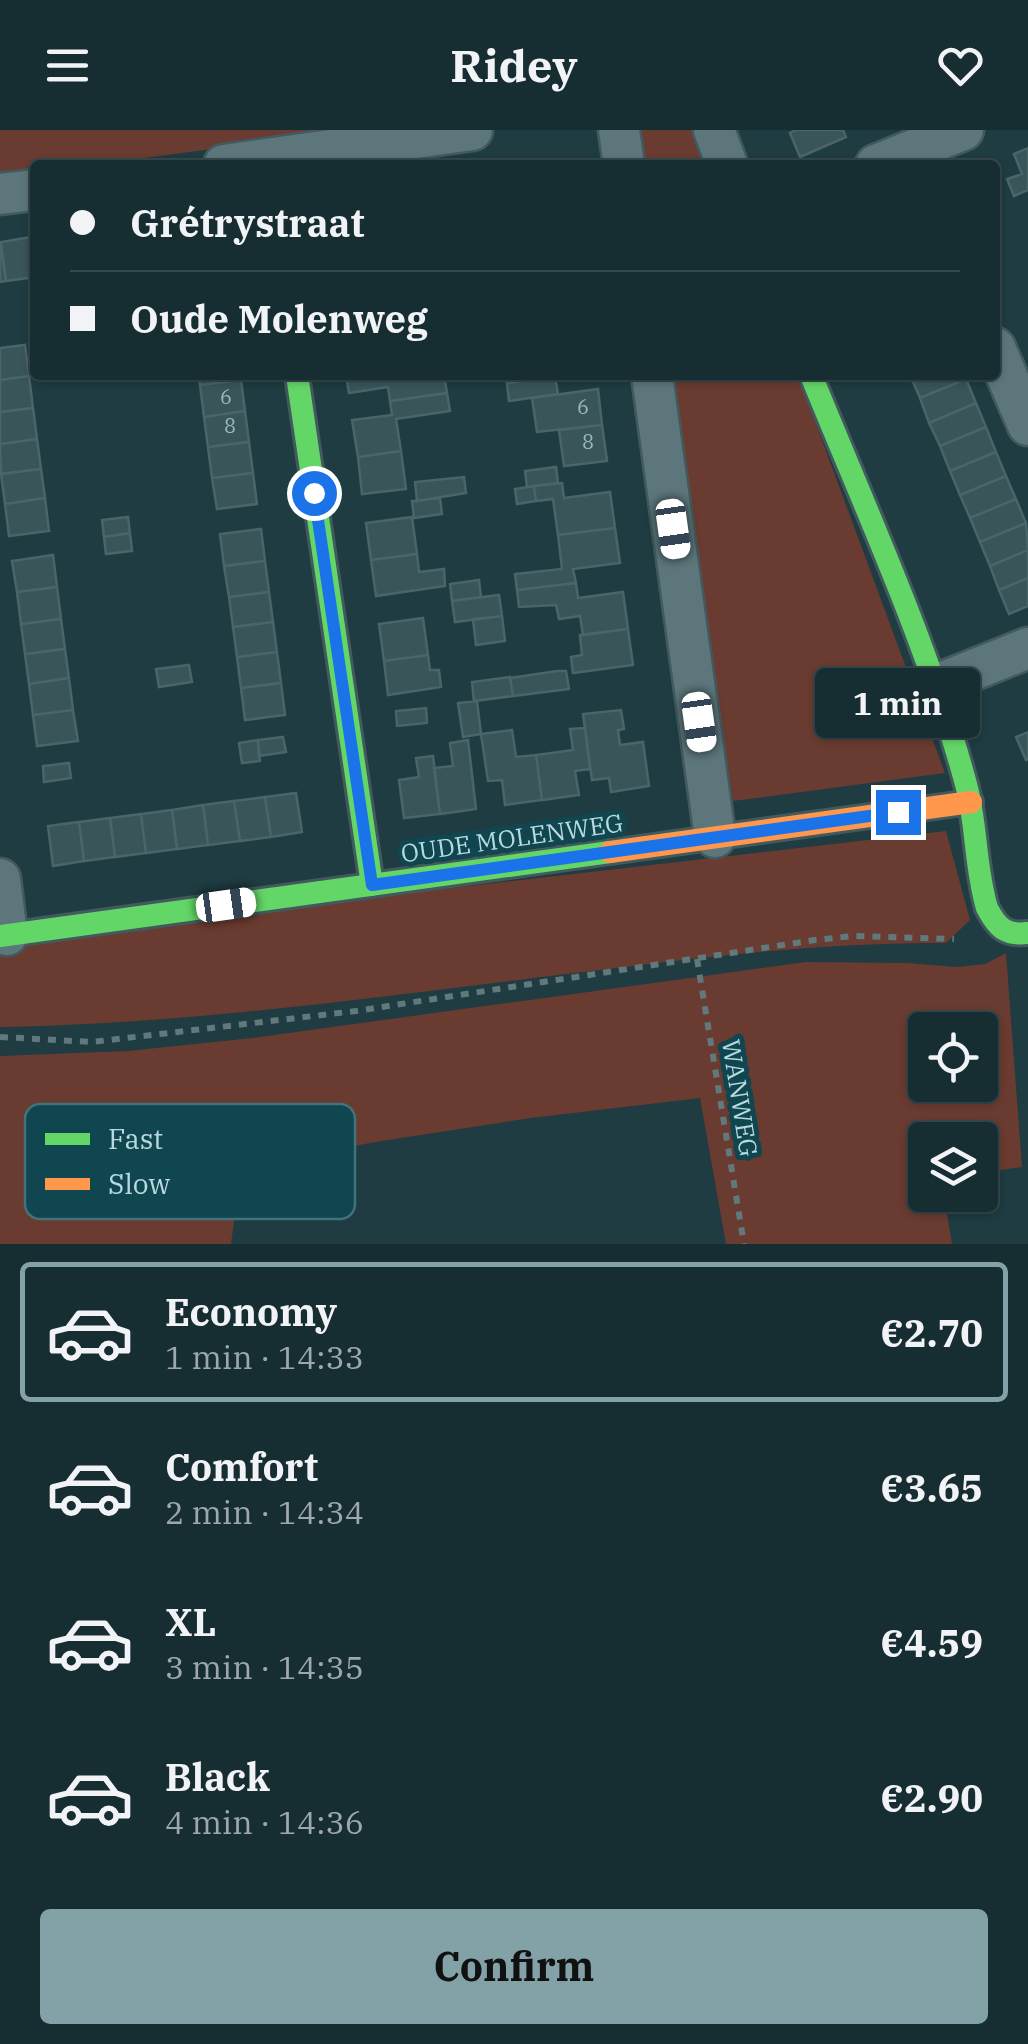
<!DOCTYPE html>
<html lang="en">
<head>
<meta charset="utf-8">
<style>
	:root { --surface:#162d31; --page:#23393d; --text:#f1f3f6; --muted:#9ea8ab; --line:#35494d; --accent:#83a2a8 }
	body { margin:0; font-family:"IBM Plex Serif",serif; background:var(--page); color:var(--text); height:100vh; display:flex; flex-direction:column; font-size:38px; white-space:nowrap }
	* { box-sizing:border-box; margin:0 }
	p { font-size:32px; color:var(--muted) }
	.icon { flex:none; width:55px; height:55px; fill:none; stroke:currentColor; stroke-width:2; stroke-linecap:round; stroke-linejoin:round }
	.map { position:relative; height:1114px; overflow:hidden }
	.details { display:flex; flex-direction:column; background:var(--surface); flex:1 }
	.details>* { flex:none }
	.banner { position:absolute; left:30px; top:30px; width:970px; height:220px; border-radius:10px; box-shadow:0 2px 8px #0004,0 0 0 2px var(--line); display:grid; align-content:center; height:220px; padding:0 40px; background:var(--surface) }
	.tools { position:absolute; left:908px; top:882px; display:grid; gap:20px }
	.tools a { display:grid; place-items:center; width:90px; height:90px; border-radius:10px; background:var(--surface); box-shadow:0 2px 8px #0004,0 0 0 2px var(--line); font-size:50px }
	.end { position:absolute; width:45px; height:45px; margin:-22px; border:12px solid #1a73e8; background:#fff; box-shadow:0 0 0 5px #fff }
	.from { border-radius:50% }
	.bubble { position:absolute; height:70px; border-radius:10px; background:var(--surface); box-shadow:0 2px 8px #0004,0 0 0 2px var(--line); font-size:32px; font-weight:800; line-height:70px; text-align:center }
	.car { position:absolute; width:30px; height:60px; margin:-30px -15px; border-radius:12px; box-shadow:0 0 8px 2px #0007; background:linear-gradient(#fff 24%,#345 0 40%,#fff 0 76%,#345 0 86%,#fff 0) }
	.banner b { display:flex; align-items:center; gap:35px; height:95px; font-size:38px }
	.banner b+b { border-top:2px solid var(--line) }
	.banner i { width:25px; height:25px; background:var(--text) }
	ul { padding:18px 0 0; list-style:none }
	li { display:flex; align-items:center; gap:30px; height:140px; margin:0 20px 15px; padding:0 20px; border:5px solid transparent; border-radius:10px }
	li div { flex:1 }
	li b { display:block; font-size:38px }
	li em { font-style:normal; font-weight:800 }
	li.active { border-color:var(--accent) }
	li>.icon { width:90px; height:90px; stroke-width:1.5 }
	.button { display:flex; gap:20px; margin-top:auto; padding:20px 40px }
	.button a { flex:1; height:115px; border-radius:10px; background:var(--accent); color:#111; font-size:40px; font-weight:800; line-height:115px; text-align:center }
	header { display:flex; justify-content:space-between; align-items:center; height:130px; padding:0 40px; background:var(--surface); font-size:45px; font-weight:800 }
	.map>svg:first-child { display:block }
</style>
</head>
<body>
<header><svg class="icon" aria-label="menu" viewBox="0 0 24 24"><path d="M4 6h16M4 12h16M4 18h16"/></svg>Ridey<svg class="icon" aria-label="heart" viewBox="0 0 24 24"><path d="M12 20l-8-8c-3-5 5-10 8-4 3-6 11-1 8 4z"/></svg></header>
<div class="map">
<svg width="1028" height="1114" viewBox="0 0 1028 1114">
	<rect width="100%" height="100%" fill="#1e3c41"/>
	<!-- green -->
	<path fill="#6a3b30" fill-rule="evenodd" d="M0 0H352L93 35H35V43L0 48Z
		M631 0H698L713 35H637Z
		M668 245H798L945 643 733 671Z
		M946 701 970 790 946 813C821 812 698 828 575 843 384 866 193 894 0 897V810Z
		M1006 823 1022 1037 980 1043V1010H925V1065H944L952 1114H726L700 968 531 988 375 1012 259 1035 238 1062 231 1114H0V926L128 921 252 908 806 832 907 833 957 837 985 834ZM925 900H980V955H925Z"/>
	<!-- building -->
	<path fill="#39555a" stroke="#4a656a" stroke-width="2.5" d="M796 0H843L846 7 800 27 790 3Z
		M1028 18V60L1014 66 1007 49 1022 44 1014 24Z
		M31 107 35 147 6 151 1 112Z
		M0 112 6 151 0 152Z
		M25 215 29 246 0 250V218Z
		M199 245H240L241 250 200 255Z
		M346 245H409V250L444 245 447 263 390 271 388 257 349 263Z
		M506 245H538V249L507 253Z
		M910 245H964L966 249 920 268Z
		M29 246 33 278 0 282V250Z
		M555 247 558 264 509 271 507 253Z
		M966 249 976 273 929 293 920 268Z
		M241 250 245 281 204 287 200 255Z
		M598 259 602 295 537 302 532 268Z
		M447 263 450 281 396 289 401 321 358 327 352 290 392 285 390 271Z
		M976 273 986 297 940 316 929 293Z
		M33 278 37 309 0 314V282Z
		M245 281 249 312 208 317 204 287Z
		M602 295 607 331 564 336 559 300Z
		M986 297 996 322 950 341 940 316Z
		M37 309 41 339 1 344 0 314Z
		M249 312 253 343 212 348 208 317Z
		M401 321 406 359 362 364 358 327Z
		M996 322 1006 346 960 365 950 341Z
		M556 337 558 353 527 357 525 341Z
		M41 339 45 368 5 374 1 344Z
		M253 343 257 374 217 379 212 348Z
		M1006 346 1016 369 970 388 960 365Z
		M464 347 466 363 417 371 415 352Z
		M562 353 564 368 610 362 615 398 558 405 553 369 536 371 534 356Z
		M534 356 536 371 517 374 515 359Z
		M45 368 49 401 9 406 5 374Z
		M440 368 442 384 414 388 412 371Z
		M1016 369 1026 393 980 412 970 388Z
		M128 387 130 403 104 407 102 390Z
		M412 387 417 424 371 430 366 393Z
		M1026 393 1028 420 990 436 980 412Z
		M615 398 620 433 573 439 576 453 517 460 515 444 562 439 558 405Z
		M261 399 265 431 224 436 220 404Z
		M130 403 132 421 106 424 104 407Z
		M1028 420V448L999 460 990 436Z
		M417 424 419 442 444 439 445 456 376 466 371 430Z
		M53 425 57 457 17 462 12 431Z
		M265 431 269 462 229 467 224 436Z
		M1028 448V476L1009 484 999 460Z
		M479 450 481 467 452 471 450 454Z
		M576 453 578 468 623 462 628 499 583 505 580 486 559 489 556 475 519 477 517 460Z
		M57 457 61 489 21 494 17 462Z
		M269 462 273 492 233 497 229 467Z
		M499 465 502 486 455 492 452 471Z
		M502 486 505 511 476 515 473 489Z
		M423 488 428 525 384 531 379 494Z
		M61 489 65 519 25 524 21 494Z
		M273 492 277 522 237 527 233 497Z
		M628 499 633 535 573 543 571 527 582 525 580 505Z
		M65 519 69 548 29 554 25 524Z
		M277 522 281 553 241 558 237 527Z
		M428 525 430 540H439L441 557 388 565 384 531Z
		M189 535 192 552 159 557 156 539Z
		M557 541H566L569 559 513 566 510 548Z
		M510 547 513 566 474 571 472 552Z
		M69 548 73 580 33 585 29 554Z
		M281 553 285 585 245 590 241 558Z
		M477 571 481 604 463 607 458 573Z
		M426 578 427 593 397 596 396 581Z
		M73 580 78 611 37 616 33 585Z
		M621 580 624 599 618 600 620 615 643 612 649 656 611 662 609 648 592 650 583 584Z
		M585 598 590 639 575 641 579 665 542 670 536 625 573 620 570 599Z
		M512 600 516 627 536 625 542 670 505 675 502 650 488 651 481 604Z
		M1028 602V629L1026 630 1016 607Z
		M283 607 286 622 259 626 258 610Z
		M258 610 260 631 242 633 239 613Z
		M468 610 476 679 440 684 434 638 453 636 450 613Z
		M433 626 440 684 404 688 399 650 419 647 416 628Z
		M69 633 71 648 44 652 43 636Z
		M296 663 302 702 271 707 265 667Z
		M265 667 271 707 240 711 234 671Z
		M234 671 240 711 208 715 203 675Z
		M203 675 208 715 177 719 172 680Z
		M172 680 177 719 146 723 141 684Z
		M141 684 146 723 115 727 110 688Z
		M110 688 115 727 84 731 79 692Z
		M79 692 84 731 53 736 48 696Z"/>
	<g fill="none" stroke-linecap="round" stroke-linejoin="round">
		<!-- street casing -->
		<g stroke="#425a5e" stroke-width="45">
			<path id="street" d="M619 0 624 35
				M714 0 727 35
				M224 35 472 0
				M876 35 963 0
				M0 64 35 60
				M995 218 1028 295
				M652 245 715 707
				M936 555 1028 518
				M0 749 7 805"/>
		</g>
		<!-- fast casing -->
		<g stroke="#425a5e" stroke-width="28">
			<path id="fast" d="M297 245 372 755
				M811 245C865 378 930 519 967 658 977 697 975 738 987 778 997 797 1005 806 1028 803
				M0 806 610 722"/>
		</g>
		<!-- slow casing -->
		<g stroke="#425a5e" stroke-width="28">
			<path id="slow" d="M610 722 971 672"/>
		</g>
		<!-- path -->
		<path stroke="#61787c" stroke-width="6" stroke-dasharray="8 8" stroke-linecap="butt" d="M697 829 744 1114
			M0 907 92 912 356 881 815 810 853 806 954 809"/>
		<!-- street -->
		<use href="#street" stroke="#5c767b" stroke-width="40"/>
		<!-- fast -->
		<use href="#fast" stroke="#63d668" stroke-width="22"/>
		<!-- slow -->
		<use href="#slow" stroke="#ff974d" stroke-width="22"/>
	</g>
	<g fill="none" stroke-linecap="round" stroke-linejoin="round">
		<!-- route -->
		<path stroke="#1a73e8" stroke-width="12" d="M314 363 372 755 898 682"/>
	</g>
	<g text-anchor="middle" stroke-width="10" stroke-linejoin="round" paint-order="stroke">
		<!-- number labels -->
		<g font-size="20" fill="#99b8be">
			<text x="226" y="274">6</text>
			<text x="583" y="284">6</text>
			<text x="230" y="303">8</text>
			<text x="588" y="319">8</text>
		</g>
		<!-- street labels -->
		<g font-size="25" fill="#b9d9e0" stroke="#0f4650">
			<text transform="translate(512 708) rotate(-8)" y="9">OUDE MOLENWEG</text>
			<text transform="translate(740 968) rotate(81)" y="9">WANWEG</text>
		</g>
	</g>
	<!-- legend -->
	<rect x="25" y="974" width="330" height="115" rx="15" fill="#0f4650" stroke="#42727b" stroke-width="2.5"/>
	<rect x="45" y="1003" width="45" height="12" fill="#63d668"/>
	<rect x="45" y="1048" width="45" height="12" fill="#ff974d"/>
	<g font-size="28" fill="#b9d9e0">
		<text x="108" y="1019">Fast</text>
		<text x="108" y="1064">Slow</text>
	</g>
</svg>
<div class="tools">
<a><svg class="icon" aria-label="locate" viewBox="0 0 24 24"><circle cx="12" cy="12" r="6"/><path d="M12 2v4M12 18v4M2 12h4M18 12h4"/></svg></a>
<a><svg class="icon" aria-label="layers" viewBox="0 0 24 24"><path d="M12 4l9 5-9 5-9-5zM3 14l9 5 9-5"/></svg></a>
</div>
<i class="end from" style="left:314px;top:363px"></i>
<i class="end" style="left:898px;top:682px"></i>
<div class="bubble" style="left:815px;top:538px;width:165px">1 min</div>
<i class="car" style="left:673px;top:399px;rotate:172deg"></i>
<i class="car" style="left:699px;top:592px;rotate:172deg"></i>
<i class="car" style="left:226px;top:775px;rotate:82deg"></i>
<div class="banner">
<b><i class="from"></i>Grétrystraat</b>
<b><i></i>Oude Molenweg</b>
</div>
</div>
<section class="details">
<ul>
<li class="active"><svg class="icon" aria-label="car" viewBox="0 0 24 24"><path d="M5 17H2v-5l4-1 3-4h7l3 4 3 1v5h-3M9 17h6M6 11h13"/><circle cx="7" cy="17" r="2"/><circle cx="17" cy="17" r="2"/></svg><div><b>Economy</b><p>1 min · 14:33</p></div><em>€2.70</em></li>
<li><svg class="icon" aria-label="car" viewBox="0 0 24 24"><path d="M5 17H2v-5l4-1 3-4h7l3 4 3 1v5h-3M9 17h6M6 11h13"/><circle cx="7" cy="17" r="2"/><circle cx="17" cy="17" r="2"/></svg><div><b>Comfort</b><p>2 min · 14:34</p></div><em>€3.65</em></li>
<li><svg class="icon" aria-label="car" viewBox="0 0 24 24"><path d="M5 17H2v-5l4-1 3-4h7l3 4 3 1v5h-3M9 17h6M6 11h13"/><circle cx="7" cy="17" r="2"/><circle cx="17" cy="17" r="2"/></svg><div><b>XL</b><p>3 min · 14:35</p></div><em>€4.59</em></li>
<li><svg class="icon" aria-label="car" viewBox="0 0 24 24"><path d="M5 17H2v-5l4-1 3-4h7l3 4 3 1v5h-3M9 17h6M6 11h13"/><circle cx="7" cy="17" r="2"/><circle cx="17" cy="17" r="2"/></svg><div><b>Black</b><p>4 min · 14:36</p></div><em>€2.90</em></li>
</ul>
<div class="button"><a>Confirm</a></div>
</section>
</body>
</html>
